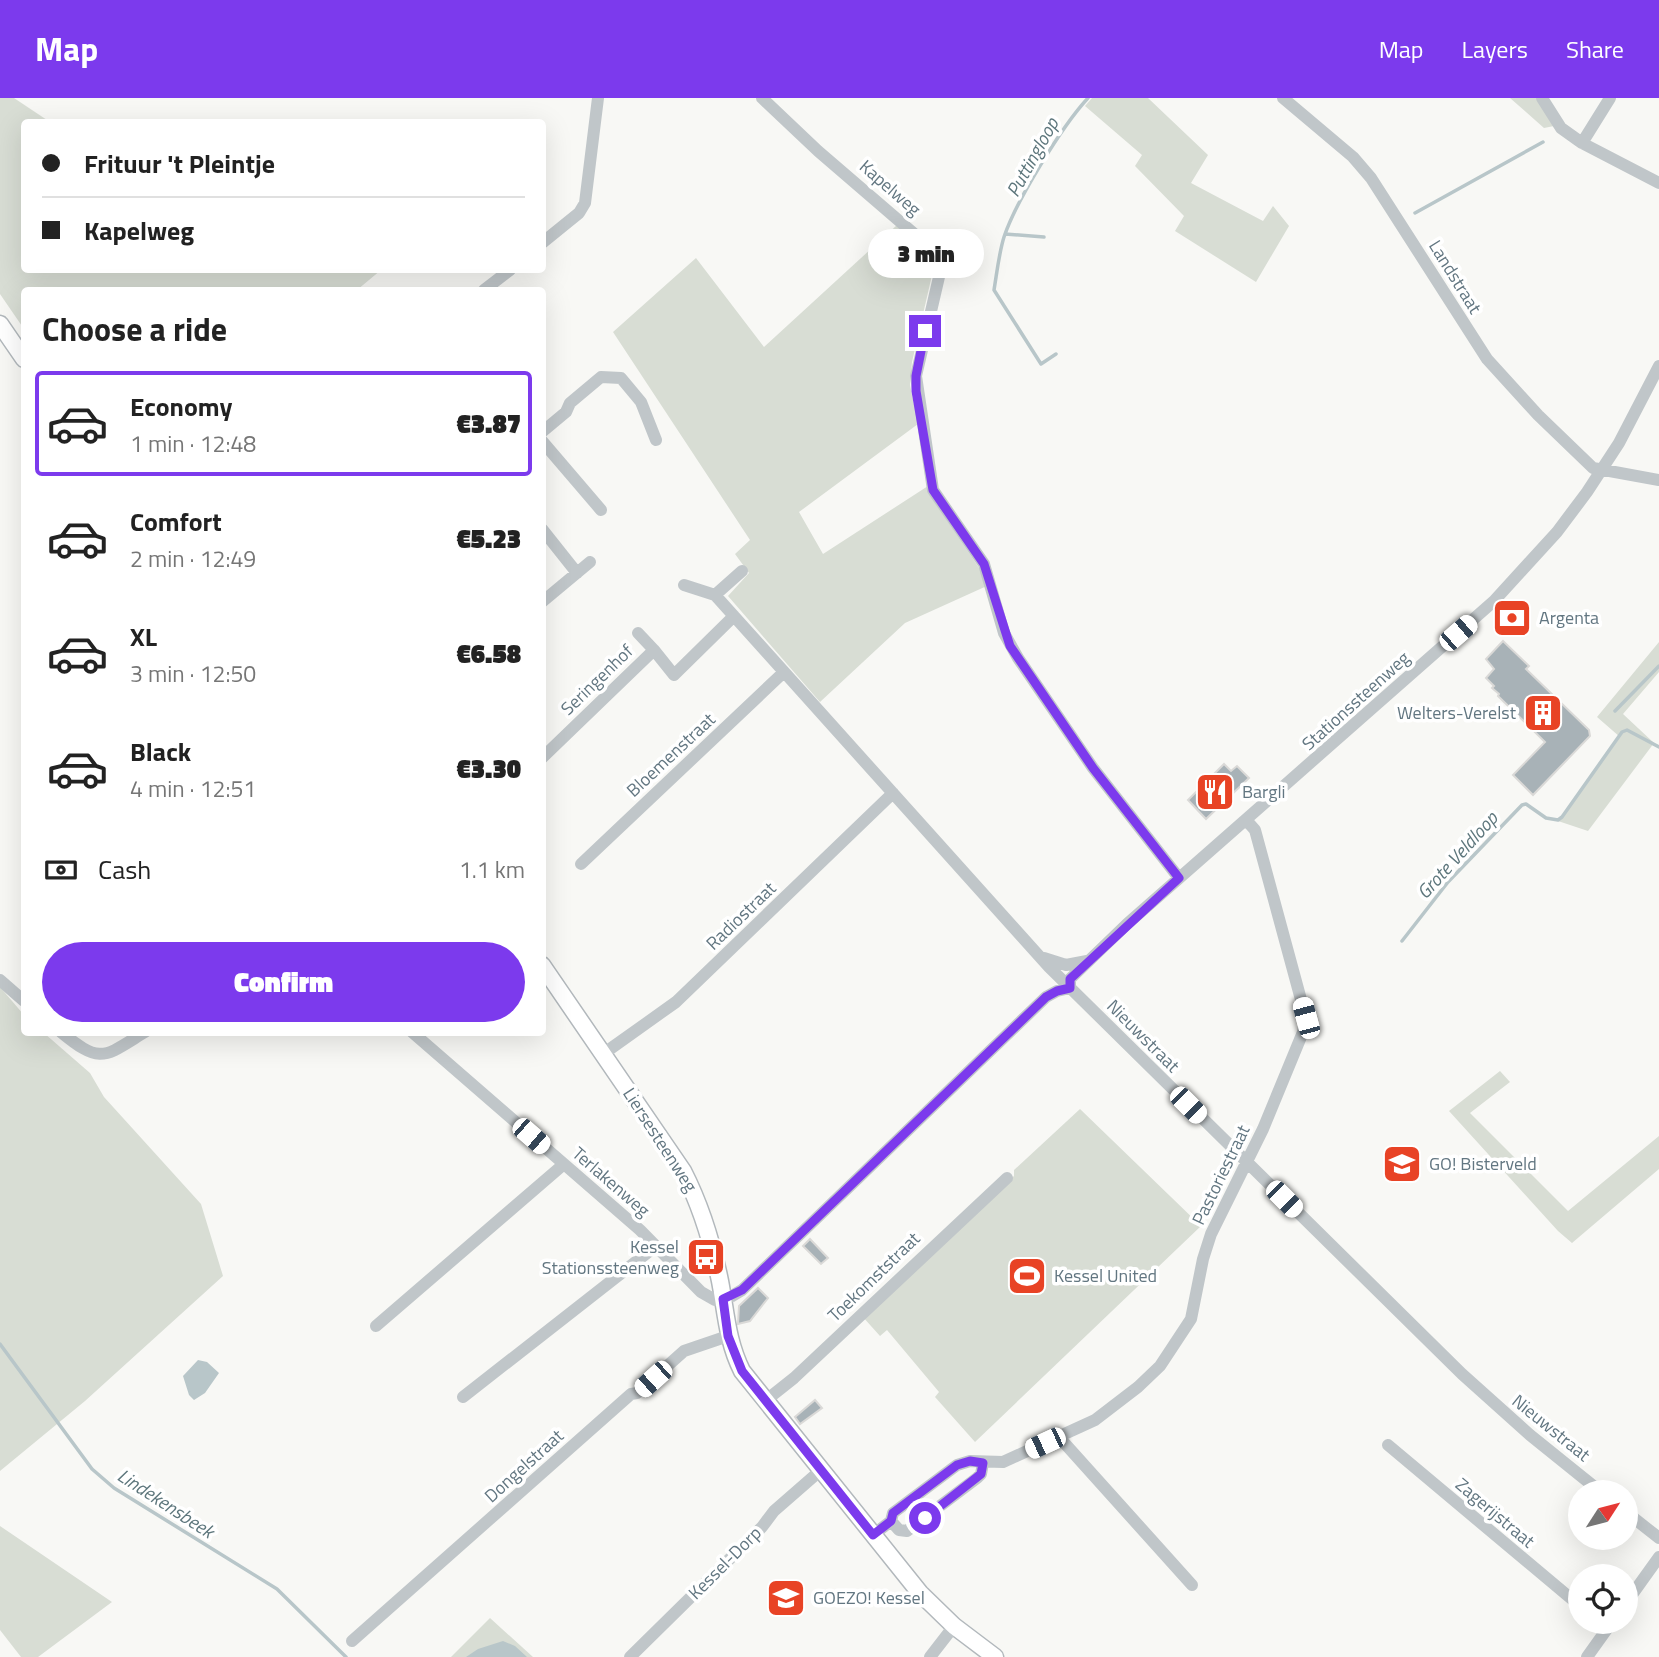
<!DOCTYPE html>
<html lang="en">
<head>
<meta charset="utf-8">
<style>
	:root { --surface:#fff; --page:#f6f6f6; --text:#222; --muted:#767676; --line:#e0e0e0; --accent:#7c3aed }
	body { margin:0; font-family:"Titillium Web",sans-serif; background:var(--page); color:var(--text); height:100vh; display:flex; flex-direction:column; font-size:26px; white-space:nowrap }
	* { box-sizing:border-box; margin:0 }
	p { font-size:23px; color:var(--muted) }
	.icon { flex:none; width:38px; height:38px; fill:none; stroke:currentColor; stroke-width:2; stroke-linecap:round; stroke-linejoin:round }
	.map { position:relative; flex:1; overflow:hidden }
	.drawer { position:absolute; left:21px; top:189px; width:525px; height:749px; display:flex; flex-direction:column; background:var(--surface); border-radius:7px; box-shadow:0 7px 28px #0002 }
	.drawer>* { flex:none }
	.hud { position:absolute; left:21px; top:21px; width:525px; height:154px; border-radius:7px; box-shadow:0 7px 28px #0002; display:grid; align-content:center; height:154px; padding:0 21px; background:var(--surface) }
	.needle { width:46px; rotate:54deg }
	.fabs { position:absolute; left:1568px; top:1382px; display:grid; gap:14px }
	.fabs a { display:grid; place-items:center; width:70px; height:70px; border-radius:50%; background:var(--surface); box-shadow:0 7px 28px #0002; font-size:35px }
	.end { position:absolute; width:32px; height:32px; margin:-16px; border:9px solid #7c3aed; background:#fff; box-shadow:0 0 0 4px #fff }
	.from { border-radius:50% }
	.bubble { position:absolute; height:49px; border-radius:24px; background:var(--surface); box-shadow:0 7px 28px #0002; font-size:23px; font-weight:800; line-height:49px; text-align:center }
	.car { position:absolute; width:21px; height:42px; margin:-21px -10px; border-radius:9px; box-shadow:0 0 5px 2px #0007; background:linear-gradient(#fff 24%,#345 0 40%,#fff 0 76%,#345 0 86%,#fff 0) }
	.hud b { display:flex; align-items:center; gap:24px; height:66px; font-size:26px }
	.hud b+b { border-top:2px solid var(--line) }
	.hud i { width:18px; height:18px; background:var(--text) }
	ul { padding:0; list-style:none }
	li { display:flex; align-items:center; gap:21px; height:105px; margin:0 14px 10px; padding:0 7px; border:4px solid transparent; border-radius:7px }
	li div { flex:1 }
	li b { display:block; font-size:26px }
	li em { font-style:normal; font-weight:800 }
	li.on { border-color:var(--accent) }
	li>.icon { width:63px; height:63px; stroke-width:1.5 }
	h2 { padding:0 21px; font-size:32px; line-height:84px }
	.pay { display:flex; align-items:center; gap:18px; height:77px; padding:0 21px; font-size:26px }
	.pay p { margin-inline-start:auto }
	.button { display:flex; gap:14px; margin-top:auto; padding:14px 21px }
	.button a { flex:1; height:80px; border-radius:42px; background:var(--accent); color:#fff; font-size:28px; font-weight:800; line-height:80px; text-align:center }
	header { display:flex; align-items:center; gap:42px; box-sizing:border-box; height:98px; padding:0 35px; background:var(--accent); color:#fff }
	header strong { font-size:33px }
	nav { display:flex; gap:38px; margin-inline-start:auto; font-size:24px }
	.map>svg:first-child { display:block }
</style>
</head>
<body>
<header>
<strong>Map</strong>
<nav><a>Map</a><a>Layers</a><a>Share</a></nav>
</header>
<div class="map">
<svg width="1659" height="1559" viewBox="0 0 1659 1559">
	<rect width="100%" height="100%" fill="#f8f8f5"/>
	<!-- green -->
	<path fill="#d8ddd4" d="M0 0H14L50 24H24V172H381L357 192H24V231L0 196Z
		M1092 0H1148L1208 57 1191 85 1263 123 1273 108 1289 128 1256 184 1175 133 1184 118 1135 68 1142 57 1085 8Z
		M1510 0H1536L1554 28 1544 30Z
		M897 127 929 154 935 164 912 264 910 287 918 326 799 414 823 456 928 388C944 424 970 452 989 487L905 525 820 604 728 498 749 475 735 456 750 442 613 234 696 160 764 249Z
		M1659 544V574L1623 616 1654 645 1588 733 1558 723 1620 639 1597 619Z
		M0 889 24 917V934L44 935 90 975 104 999 201 1106 223 1178 85 1303 0 1373Z
		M1500 973 1510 984 1470 1015 1568 1113 1659 1038V1071L1572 1145 1558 1133 1449 1013Z
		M1080 1011 1201 1128 975 1344 935 1299 939 1294 887 1232 880 1238 862 1218 1014 1078V1072Z
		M0 1428 112 1504 38 1559H21L0 1532Z
		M490 1520 533 1559H451Z"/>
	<!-- water -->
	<path fill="#b8c6c9" d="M198 1262 207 1264 219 1275 205 1295 194 1302 189 1297 183 1278Z
		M503 1543 515 1548 527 1559H466L478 1551Z"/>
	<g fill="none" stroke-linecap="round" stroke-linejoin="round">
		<!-- stream -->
		<path stroke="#b8c6c9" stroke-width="3.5" d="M1415 115 1543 44
			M1005 136 1044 139
			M1056 256 1041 266 994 192C997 174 999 155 1004 139 1016 103 1062 28 1088 0
			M1615 613 1659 568
			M1402 843 1448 784 1522 707 1526 706 1546 720 1558 722 1562 719 1622 634 1627 632 1659 649
			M0 1246 92 1371 114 1390 277 1491 346 1559"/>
	</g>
	<!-- building -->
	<path fill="#a8b2b7" stroke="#dad9d7" stroke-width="2" d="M1503 543 1529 568 1526 571 1589 632 1590 638 1533 697 1513 677 1545 644 1498 598 1499 596 1492 590 1494 588 1486 580 1494 571 1486 561Z
		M1224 666 1231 673 1237 668 1249 680 1206 721 1188 702Z
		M810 1141 828 1160 821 1166 803 1148Z
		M758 1190 768 1200 750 1223 738 1226 739 1208Z
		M815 1302 822 1310 800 1326 795 1319Z"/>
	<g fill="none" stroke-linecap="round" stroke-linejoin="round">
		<!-- major casing -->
		<g stroke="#b2b8bc" stroke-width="19">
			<path id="major" d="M0 226 24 261
				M542 867 683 1073C701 1108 712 1144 720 1183 726 1214 727 1243 742 1273L920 1495 954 1528 995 1559"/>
		</g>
		<!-- minor -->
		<path stroke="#c0c6c9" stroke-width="12" d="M762 0 818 53 940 158 942 166 916 278 933 392 984 466 1004 535 1018 560 1093 670 1179 780
			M1283 0 1353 59 1371 80 1487 261 1538 317 1593 370 1659 382
			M1542 0 1561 30 1582 45
			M1610 0 1582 45 1659 85
			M542 145 579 115 585 105 598 0
			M484 192 510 172
			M542 334 566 314 570 305 601 279 621 280 641 304 656 342
			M542 343 601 412
			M542 431 577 475
			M684 487 715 497 1049 869 1462 1276 1530 1337 1602 1395
			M715 497 742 473
			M542 504 590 464
			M638 535 654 552
			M542 660 654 552 674 577 734 518
			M581 766 784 574
			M1044 860 1066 867 1087 863
			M0 882 24 903
			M1070 890V881L1127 826 1494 503 1557 434 1587 394 1619 345 1659 268
			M61 934C101 967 104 959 145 934
			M412 934 640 1132 701 1194 715 1202 732 1198 742 1192 1046 899 1057 893 1070 890
			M603 956 676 904 893 695
			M376 1228 564 1066
			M463 1299 656 1148
			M765 1303 794 1280 1007 1080
			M1059 1339 1192 1487
			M1388 1347 1580 1508
			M1626 1414 1659 1440
			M891 1423 899 1432 907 1433 977 1380 981 1376 983 1365
			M873 1437 891 1423 893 1415 957 1367 970 1363 1003 1364 1095 1322 1138 1289 1160 1268 1191 1221 1203 1161 1211 1136 1263 1031 1303 934 1306 920 1255 732 1247 723
			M1626 1505 1659 1459
			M352 1543 631 1296 637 1295 684 1253 728 1238
			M630 1559 762 1429 774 1413 821 1372
			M930 1559 954 1528
			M1587 1559 1612 1524"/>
		<!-- major -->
		<use href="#major" stroke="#fff" stroke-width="16"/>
	</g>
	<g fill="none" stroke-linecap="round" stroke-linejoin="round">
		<!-- route -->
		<path stroke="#7c3aed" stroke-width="9" d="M925 1420 976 1380 981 1376 983 1365 970 1363 957 1367 893 1415 891 1423 873 1437 742 1273 728 1238 723 1201 742 1192 1046 899 1057 893 1070 890V881L1179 780 1093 670 1010 548 984 466 933 392 916 293V278L925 233"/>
	</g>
	<!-- icons -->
	<defs>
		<g id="bank-square" transform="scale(2.0125)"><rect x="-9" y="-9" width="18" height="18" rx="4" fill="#e84325" stroke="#fff"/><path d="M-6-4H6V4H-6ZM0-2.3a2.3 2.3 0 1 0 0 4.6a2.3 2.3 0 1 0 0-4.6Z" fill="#fff"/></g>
		<g id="building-square" transform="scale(2.0125)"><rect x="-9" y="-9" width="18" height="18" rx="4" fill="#e84325" stroke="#fff"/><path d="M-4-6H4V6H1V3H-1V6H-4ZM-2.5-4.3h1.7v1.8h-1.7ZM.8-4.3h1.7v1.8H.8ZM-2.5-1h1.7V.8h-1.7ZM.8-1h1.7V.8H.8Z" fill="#fff"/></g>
		<g id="restaurant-square" transform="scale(2.0125)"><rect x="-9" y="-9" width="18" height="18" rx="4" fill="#e84325" stroke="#fff"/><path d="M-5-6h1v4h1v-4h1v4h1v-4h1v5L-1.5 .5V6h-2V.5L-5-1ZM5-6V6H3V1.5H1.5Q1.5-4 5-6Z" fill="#fff"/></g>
		<g id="school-square" transform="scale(2.0125)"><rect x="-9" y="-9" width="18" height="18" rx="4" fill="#e84325" stroke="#fff"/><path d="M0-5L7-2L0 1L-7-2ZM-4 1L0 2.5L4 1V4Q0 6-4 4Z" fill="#fff"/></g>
		<g id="bus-square" transform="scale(2.0125)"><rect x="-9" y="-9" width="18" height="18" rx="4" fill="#e84325" stroke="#fff"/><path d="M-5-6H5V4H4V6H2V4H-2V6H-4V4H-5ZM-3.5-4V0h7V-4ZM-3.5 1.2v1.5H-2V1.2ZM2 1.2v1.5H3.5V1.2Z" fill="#fff"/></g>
		<g id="stadium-square" transform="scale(2.0125)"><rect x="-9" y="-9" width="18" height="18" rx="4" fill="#e84325" stroke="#fff"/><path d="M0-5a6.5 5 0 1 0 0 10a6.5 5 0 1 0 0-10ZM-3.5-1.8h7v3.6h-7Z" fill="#fff"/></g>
	</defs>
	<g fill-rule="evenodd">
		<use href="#bank-square" x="1512" y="520"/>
		<use href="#building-square" x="1543" y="615"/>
		<use href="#restaurant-square" x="1215" y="694"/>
		<use href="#school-square" x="1402" y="1066"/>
		<use href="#bus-square" x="706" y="1159"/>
		<use href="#stadium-square" x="1027" y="1178"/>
		<use href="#school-square" x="786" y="1500"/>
	</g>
	<g text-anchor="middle" stroke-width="7" stroke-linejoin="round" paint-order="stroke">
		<!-- street labels -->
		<g font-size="18" fill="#627681" stroke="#fff">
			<text transform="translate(890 90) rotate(41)" y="6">Kapelweg</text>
			<text transform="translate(1455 179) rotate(58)" y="6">Landstraat</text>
			<text transform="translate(597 582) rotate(-44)" y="6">Seringenhof</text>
			<text transform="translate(1356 603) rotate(-42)" y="6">Stationssteenweg</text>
			<text transform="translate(671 657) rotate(-43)" y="6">Bloemenstraat</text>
			<text transform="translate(741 818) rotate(-44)" y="6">Radiostraat</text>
			<text transform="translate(1143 938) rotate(45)" y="6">Nieuwstraat</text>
			<text transform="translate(660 1042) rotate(57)" y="6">Liersesteenweg</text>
			<text transform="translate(1221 1077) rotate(-64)" y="6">Pastoriestraat</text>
			<text transform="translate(611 1084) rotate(41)" y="6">Terlakenweg</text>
			<text transform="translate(874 1179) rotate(-44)" y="6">Toekomststraat</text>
			<text transform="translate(1551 1330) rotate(39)" y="6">Nieuwstraat</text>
			<text transform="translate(524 1368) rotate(-42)" y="6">Dongelstraat</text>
			<text transform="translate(1495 1415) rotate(40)" y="6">Zagerijstraat</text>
			<text transform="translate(725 1465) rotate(-45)" y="6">Kessel-Dorp</text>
		</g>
		<!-- poi labels -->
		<g font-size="18" fill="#627681" stroke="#fff" text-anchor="start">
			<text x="1539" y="526">Argenta</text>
			<text x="1516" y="621" text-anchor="end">Welters-Verelst</text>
			<text x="1242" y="700">Bargli</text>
			<text x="1429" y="1072">GO! Bisterveld</text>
			<text x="679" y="1155" text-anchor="end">Kessel<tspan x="679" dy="21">Stationssteenweg</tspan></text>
			<text x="1054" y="1184">Kessel United</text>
			<text x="813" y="1506">GOEZO! Kessel</text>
		</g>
		<!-- water labels -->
		<g font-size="19" font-style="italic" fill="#5d767c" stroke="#fff">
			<text transform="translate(1032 59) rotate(-61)" y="7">Puttingloop</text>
			<text transform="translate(1457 757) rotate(-48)" y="7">Grote Veldloop</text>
			<text transform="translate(166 1405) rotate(33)" y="7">Lindekensbeek</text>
		</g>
	</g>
</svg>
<div class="fabs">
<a><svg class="needle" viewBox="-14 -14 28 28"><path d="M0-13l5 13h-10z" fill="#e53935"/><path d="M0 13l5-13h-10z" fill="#767676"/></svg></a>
<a><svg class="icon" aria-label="locate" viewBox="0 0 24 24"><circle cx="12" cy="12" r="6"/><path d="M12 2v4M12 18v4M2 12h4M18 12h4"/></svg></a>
</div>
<i class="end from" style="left:925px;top:1420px"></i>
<i class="end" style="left:925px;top:233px"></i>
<div class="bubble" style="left:868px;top:131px;width:116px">3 min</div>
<i class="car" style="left:1458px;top:535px;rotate:49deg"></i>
<i class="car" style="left:1306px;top:920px;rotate:345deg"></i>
<i class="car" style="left:1188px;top:1007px;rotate:135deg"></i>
<i class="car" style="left:531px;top:1038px;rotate:131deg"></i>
<i class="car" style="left:1284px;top:1101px;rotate:135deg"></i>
<i class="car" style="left:653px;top:1281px;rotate:228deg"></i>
<i class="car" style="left:1045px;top:1345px;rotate:245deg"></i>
<div class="hud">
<b><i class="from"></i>Frituur 't Pleintje</b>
<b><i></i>Kapelweg</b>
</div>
<section class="drawer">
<h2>Choose a ride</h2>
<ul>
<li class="on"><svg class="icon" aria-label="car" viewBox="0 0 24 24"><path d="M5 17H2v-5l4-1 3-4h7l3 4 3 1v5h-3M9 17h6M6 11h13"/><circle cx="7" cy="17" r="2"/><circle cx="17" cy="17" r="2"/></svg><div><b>Economy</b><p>1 min · 12:48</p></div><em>€3.87</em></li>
<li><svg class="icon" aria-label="car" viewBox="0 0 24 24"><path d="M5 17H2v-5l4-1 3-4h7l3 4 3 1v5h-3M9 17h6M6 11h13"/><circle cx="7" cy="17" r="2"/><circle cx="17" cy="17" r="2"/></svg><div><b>Comfort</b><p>2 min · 12:49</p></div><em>€5.23</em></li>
<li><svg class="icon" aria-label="car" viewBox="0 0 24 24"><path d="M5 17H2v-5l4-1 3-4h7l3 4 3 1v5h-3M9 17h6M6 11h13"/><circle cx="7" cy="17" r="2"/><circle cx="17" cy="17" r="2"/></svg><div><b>XL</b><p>3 min · 12:50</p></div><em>€6.58</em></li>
<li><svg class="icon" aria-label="car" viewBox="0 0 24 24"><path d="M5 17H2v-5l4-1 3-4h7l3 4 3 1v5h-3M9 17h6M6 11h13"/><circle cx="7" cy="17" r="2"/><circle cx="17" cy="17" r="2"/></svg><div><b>Black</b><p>4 min · 12:51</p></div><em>€3.30</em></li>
</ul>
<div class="pay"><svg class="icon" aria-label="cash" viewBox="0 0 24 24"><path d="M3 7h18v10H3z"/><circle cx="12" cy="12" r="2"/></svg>Cash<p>1.1 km</p></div>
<div class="button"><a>Confirm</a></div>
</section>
</div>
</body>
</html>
